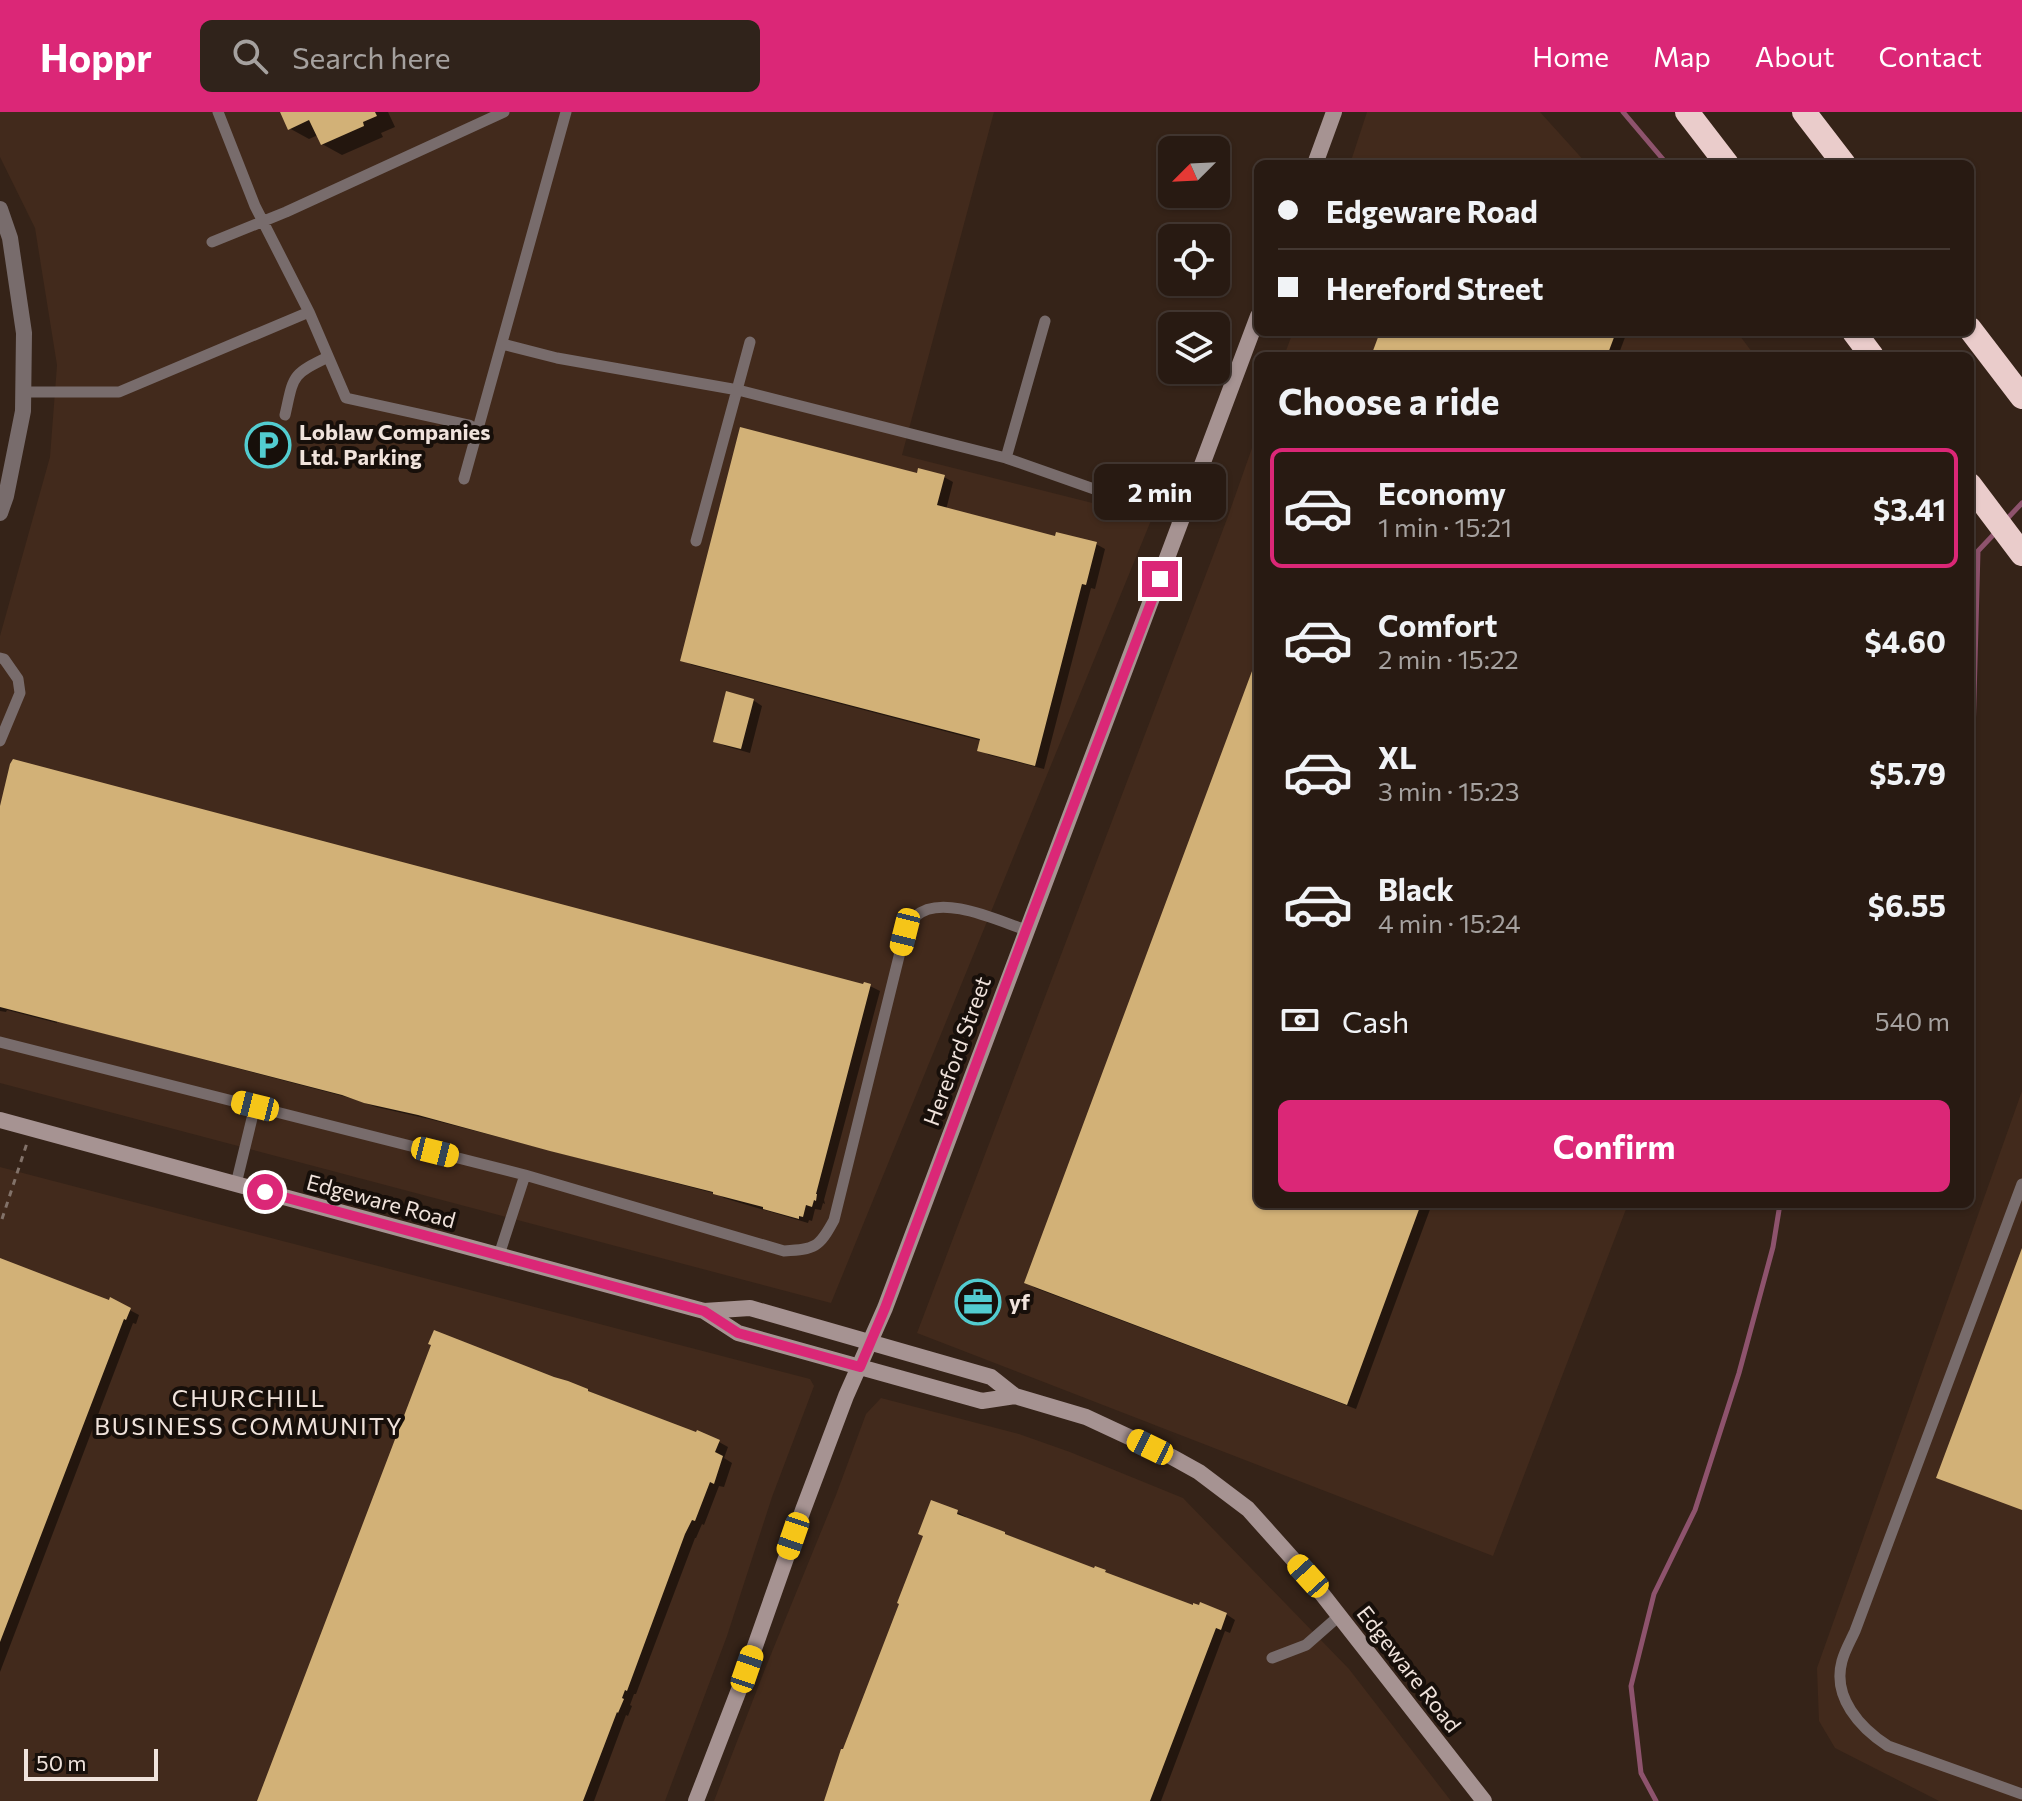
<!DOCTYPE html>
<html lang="en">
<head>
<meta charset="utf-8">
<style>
	:root { --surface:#281a12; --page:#30231b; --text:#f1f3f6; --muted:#a5a19f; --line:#443832; --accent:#db2777 }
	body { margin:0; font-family:Commissioner,sans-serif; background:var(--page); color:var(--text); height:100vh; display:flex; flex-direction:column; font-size:30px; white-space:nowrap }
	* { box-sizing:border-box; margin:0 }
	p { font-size:26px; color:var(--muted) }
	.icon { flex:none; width:44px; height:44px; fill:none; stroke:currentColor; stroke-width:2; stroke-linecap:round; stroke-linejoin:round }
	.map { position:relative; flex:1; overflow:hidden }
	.details { position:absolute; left:1254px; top:240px; width:720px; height:856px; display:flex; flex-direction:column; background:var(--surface); border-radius:12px; box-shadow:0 2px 6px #0004,0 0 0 2px var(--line) }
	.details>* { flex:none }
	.guide { position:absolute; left:1254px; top:48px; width:720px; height:176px; border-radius:12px; box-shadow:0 2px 6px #0004,0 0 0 2px var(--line); display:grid; align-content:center; height:176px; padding:0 24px; background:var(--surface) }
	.needle { width:52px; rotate:246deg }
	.fabs { position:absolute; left:1158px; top:24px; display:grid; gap:16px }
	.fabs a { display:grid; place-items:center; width:72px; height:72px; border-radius:12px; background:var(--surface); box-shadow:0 2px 6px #0004,0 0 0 2px var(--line); font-size:40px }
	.scale { position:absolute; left:24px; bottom:20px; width:134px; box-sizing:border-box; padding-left:8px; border:4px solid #f0e3dc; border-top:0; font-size:22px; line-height:28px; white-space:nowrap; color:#f0e3dc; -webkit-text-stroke:6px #170f0a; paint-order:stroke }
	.end { position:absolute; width:36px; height:36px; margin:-18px; border:10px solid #db2777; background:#fff; box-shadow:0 0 0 4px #fff }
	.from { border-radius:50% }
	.bubble { position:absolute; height:56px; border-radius:12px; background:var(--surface); box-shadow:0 2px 6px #0004,0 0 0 2px var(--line); font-size:26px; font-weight:700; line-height:56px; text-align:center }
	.car { position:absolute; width:24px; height:48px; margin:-24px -12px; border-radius:10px; box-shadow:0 0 6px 2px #0007; background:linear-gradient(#f5c518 24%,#345 0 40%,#f5c518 0 76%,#345 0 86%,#f5c518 0) }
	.guide b { display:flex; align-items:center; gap:28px; height:76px; font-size:30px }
	.guide b+b { border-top:2px solid var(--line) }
	.guide i { width:20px; height:20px; background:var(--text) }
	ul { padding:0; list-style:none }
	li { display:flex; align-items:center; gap:24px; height:120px; margin:0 16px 12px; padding:0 8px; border:4px solid transparent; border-radius:12px }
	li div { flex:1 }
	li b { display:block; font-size:30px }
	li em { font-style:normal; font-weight:700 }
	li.on { border-color:var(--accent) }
	li>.icon { width:72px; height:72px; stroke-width:1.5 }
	h2 { padding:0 24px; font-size:36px; line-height:96px }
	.pay { display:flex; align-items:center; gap:20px; height:88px; padding:0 24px; font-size:30px }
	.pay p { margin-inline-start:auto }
	.cta { display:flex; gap:16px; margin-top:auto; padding:16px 24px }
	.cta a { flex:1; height:92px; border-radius:12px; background:var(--accent); color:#fff; font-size:32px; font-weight:700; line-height:92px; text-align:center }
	header { display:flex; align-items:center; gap:48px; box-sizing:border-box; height:112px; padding:0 40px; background:var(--accent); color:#fff }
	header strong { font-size:38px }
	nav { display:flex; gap:44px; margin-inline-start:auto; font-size:28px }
	.search { width:560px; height:72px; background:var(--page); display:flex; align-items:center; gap:20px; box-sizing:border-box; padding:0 28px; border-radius:12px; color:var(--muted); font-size:30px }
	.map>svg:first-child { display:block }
</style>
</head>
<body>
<header>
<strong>Hoppr</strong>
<div class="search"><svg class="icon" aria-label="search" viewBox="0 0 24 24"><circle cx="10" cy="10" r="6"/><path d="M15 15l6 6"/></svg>Search here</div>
<nav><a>Home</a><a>Map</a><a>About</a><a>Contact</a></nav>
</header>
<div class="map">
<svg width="2022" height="1689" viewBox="0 0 2022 1689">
	<rect width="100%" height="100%" fill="#352318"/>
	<!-- built -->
	<path fill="#422a1c" d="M0 0H994L902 343 1152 406 831 1191 0 971V524L50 345 57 253 35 116 0 45Z
		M1367 0H1540L1587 52H1350Z
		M1293 220H1737L1755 244H1284Z
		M1258 319V1092H1628L1493 1444 917 1221 1227 407Z
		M2022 979V1689H1939L1835 1636 1819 1609 1817 1556Z
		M0 1055 810 1267 814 1274 772 1385 727 1524 665 1689H0Z
		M881 1286 1019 1322 1070 1340 1183 1386 1349 1557 1451 1689H714L765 1557 836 1383 866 1302Z"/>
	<!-- shadow -->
	<path fill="#0007" d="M282 0H388L395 15 381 21 383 25 342 43 322 32 318 23 309 27 289 16Z
		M1382 220H1627L1618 244H1373Z
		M918 363 944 365 953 370 946 398 1056 426 1096 432 1105 437 1095 477 1091 476 1044 657 989 643 980 638 982 629 692 553 682 548Z
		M1258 548V1092H1432L1356 1297 1035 1176 1026 1170Z
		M753 588 762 594 750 641 725 634 715 629Z
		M0 697 864 874H870L880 879 824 1088 825 1092 823 1091 821 1098 815 1097 812 1109 809 1108 808 1111 724 1086 717 1082 429 1007 376 995 354 987 57 909V911L7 898 6 900 0 899Z
		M0 1149 110 1191 111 1188 139 1203 136 1212 133 1211 0 1560Z
		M588 1279 719 1330 728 1335 724 1346 732 1351 724 1375 719 1374 704 1413 702 1412 696 1426H695L636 1582H634L630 1593 632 1594 628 1604 626 1603 594 1689H259Z
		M957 1400 966 1405V1407L1194 1496 1226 1502 1235 1508 1230 1521 1225 1519 1161 1689H826Z"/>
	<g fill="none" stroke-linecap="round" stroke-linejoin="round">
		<!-- stream -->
		<path stroke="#8e536d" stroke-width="5" d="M1623 0 1667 52
			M2005 409 2022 391
			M1970 626 1973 624 1978 439 1996 420
			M1656 1689 1641 1661 1631 1574 1654 1482 1695 1398 1739 1261 1773 1135 1780 1092"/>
	</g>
	<!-- building -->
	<path fill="#d2b177" d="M280 0H375L377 4 363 10 364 14 321 33 309 8 288 18Z
		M1380 220H1616L1607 244H1371Z
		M740 315 917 361 918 356 945 363 937 393 1055 424 1056 420 1097 430 1086 473 1082 472 1035 654 977 639 980 627 680 549Z
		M1258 543V1092H1421L1347 1293 1024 1171Z
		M726 579 754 587 741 637 713 630Z
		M13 647 863 872 864 870 871 872 816 1082H817L816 1089 814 1088 812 1095 806 1093 803 1105 799 1104V1107L763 1097V1095L713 1082V1080L550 1039 418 1003 364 991 342 983 0 895V694L10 652Z
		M2022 1136V1398L1936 1366Z
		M0 1146 109 1188 110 1185 131 1196 126 1208 124 1207 0 1530Z
		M434 1218 554 1265 568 1269 588 1277V1279L696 1320 697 1318 720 1328 715 1340 723 1344 714 1372 710 1370 695 1409 692 1408 685 1422 627 1579 625 1578 622 1586 624 1587 618 1601 617 1600 583 1689H257L431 1233 428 1232Z
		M931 1388 958 1398 957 1402 1005 1420V1422L1094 1456 1095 1454 1106 1458 1105 1460 1193 1493V1491L1199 1493 1200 1490 1227 1501 1221 1518 1216 1516 1150 1689H824L841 1637H843L899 1492 897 1491 923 1424 918 1422Z"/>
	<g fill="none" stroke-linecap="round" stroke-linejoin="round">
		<!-- path -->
		<path stroke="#827269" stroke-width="3" stroke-dasharray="6 6" stroke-linecap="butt" d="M2 1107 27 1031"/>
		<!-- lane -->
		<path stroke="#786c6c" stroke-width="11" d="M212 130 286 100 504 0
			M309 200 346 286 469 313 478 318
			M502 232 557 246 738 278 1006 346 1182 408
			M23 280H119L309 200 255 94 218 0
			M285 303C294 263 291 263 328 245
			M1006 346 1045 209
			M464 367 566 0
			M696 429 750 230
			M0 546 4 547 18 567 20 581 0 629
			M0 930 525 1063 784 1139C815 1137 819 1136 834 1108L905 820C909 815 912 808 916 804 941 781 999 809 1026 818
			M236 1072 255 994
			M2022 1072 1855 1519C1851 1528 1845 1538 1842 1549 1832 1585 1860 1616 1888 1634L2022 1682
			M499 1143 525 1063
			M1272 1546 1306 1533 1339 1504"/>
		<!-- street -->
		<path stroke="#786c6c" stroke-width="16" d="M0 97 10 126 24 221 23 299 6 384 0 401"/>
		<!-- secondary -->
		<path stroke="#a69392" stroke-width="16" d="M1315 52 1334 0
			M0 1008 704 1199 750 1196 991 1265 1015 1284
			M704 1199 738 1221 982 1289 1015 1284 1086 1305 1172 1345 1199 1360 1248 1397 1308 1464 1484 1689
			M696 1689 747 1557 803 1398 846 1284 885 1196 1258 204"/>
		<!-- highway -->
		<path stroke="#eacccb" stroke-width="24" d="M1687 0 1727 52
			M1804 0 1844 52
			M1970 217 2022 285
			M1854 220 1872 244
			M1970 373 2022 442"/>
	</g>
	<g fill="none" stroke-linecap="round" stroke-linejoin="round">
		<!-- route -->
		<path stroke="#db2777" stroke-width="10" d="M265 1080 704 1199 738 1221 860 1255 885 1196 1026 818 1160 467"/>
	</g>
	<!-- icons -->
	<defs>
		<g id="parking-ring" transform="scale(2.3)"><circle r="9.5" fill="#170f0a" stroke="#52ccd0" stroke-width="1.5"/><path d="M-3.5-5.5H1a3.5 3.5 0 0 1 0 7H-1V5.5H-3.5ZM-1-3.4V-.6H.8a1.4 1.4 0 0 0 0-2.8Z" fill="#52ccd0"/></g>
		<g id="office-ring" transform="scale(2.3)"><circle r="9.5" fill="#170f0a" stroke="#52ccd0" stroke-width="1.5"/><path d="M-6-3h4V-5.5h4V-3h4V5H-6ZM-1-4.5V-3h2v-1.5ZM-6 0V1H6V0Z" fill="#52ccd0"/></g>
	</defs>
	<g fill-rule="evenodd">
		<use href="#parking-ring" x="268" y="333"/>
		<use href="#office-ring" x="978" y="1190"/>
	</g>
	<g text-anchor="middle" stroke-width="8" stroke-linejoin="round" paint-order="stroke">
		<!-- poi labels -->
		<g font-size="22" font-weight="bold" fill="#f0e3dc" stroke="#170f0a" text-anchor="start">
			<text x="299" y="328">Loblaw Companies<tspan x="299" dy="25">Ltd. Parking</tspan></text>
			<text x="1009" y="1198">yf</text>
		</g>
		<!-- street labels -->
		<g font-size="22" fill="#f0e3dc" stroke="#170f0a">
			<text transform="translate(957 939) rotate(-70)" y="8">Hereford Street</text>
			<text transform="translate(381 1089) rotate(15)" y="8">Edgeware Road</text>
			<text transform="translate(1409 1557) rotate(52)" y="8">Edgeware Road</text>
		</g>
		<!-- neighbourhood labels -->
		<g font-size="24" letter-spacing="2" fill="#f0e3dc" stroke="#170f0a">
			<text x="249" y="1295">CHURCHILL<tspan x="249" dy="28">BUSINESS COMMUNITY</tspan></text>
		</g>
	</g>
</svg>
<div class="fabs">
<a><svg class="needle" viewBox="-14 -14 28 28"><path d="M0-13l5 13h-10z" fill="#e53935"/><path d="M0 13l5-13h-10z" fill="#a5a19f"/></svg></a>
<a><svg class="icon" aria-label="locate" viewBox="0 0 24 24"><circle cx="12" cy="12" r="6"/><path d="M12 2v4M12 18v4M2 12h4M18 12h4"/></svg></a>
<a><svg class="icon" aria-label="layers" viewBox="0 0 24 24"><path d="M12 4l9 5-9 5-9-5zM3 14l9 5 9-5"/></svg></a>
</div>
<div class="scale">50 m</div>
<i class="end from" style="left:265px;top:1080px"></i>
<i class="end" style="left:1160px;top:467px"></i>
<div class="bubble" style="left:1094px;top:352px;width:132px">2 min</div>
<i class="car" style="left:905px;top:820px;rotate:194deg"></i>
<i class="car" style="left:255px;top:994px;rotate:284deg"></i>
<i class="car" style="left:435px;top:1040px;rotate:104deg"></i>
<i class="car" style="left:1150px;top:1335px;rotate:296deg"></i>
<i class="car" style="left:793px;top:1424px;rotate:199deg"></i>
<i class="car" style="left:1308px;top:1464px;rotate:318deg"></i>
<i class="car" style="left:747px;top:1557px;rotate:19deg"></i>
<div class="guide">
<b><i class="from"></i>Edgeware Road</b>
<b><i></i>Hereford Street</b>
</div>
<section class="details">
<h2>Choose a ride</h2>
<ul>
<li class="on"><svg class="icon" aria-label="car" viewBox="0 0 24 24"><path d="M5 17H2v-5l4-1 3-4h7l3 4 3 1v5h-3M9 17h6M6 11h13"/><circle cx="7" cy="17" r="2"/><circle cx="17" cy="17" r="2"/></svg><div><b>Economy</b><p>1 min · 15:21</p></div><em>$3.41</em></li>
<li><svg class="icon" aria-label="car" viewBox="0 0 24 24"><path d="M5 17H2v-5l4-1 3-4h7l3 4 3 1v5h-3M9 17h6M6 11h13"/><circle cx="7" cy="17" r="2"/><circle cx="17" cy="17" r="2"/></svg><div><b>Comfort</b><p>2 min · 15:22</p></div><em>$4.60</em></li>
<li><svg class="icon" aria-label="car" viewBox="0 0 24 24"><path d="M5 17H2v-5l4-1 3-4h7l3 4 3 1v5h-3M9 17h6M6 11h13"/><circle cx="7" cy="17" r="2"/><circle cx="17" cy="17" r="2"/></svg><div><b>XL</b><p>3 min · 15:23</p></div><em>$5.79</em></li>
<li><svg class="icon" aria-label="car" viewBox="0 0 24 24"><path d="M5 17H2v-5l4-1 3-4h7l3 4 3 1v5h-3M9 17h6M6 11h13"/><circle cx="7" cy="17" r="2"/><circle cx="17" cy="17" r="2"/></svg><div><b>Black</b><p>4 min · 15:24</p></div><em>$6.55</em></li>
</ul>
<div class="pay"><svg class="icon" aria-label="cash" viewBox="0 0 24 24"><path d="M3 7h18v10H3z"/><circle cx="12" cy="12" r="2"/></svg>Cash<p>540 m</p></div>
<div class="cta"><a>Confirm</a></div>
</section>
</div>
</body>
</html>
